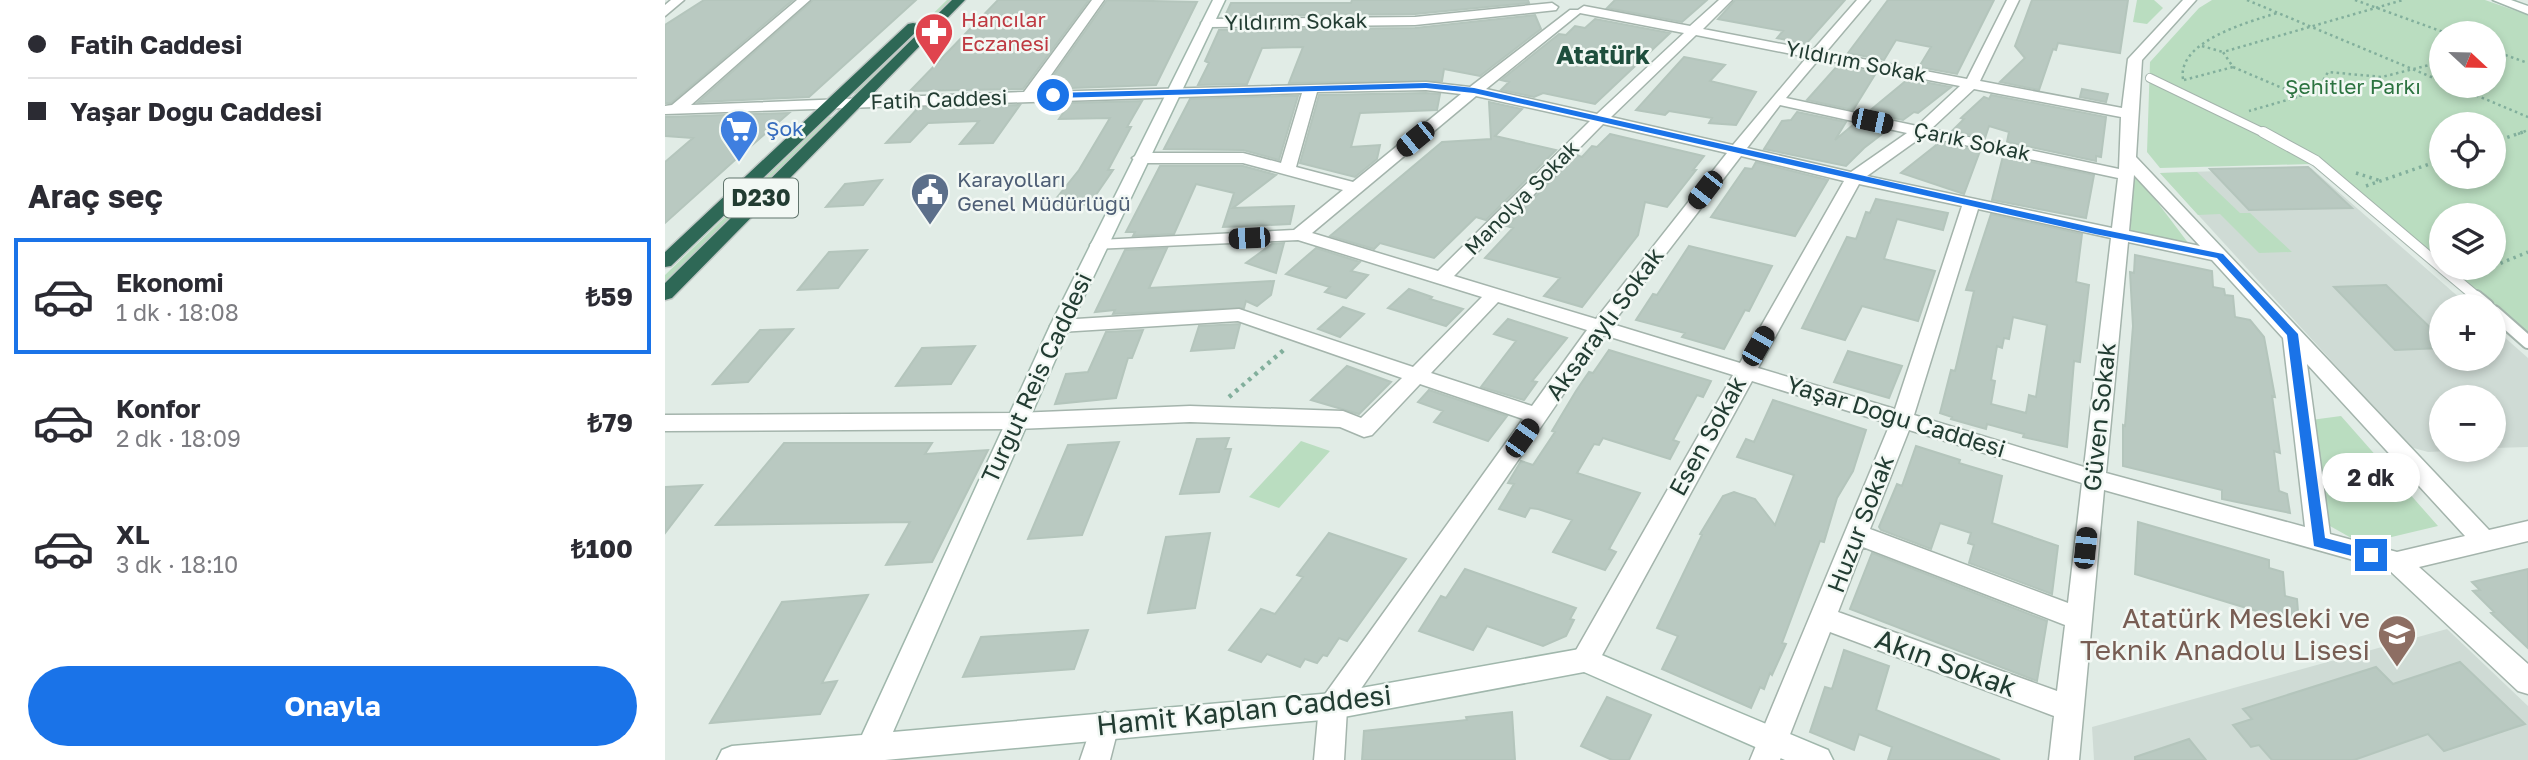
<!DOCTYPE html>
<html lang="tr">
<head>
<meta charset="utf-8">
<style>
	:root { --surface:#fff; --page:#f7f7f7; --text:#2b2b33; --muted:#7c7c81; --line:#e1e1e2; --accent:#1a73e8 }
	body { margin:0; font-family:"Golos Text",sans-serif; background:var(--page); color:var(--text); height:100vh; display:flex; flex-direction:column; font-size:26px; white-space:nowrap }
	* { box-sizing:border-box; margin:0 }
	p { font-size:23px; color:var(--muted) }
	.icon { flex:none; width:38px; height:38px; fill:none; stroke:currentColor; stroke-width:2; stroke-linecap:round; stroke-linejoin:round }
	.map { position:relative; flex:1; overflow:hidden }
	.drawer { display:flex; flex-direction:column; background:var(--surface); width:665px }
	.drawer>* { flex:none }
	.banner { display:grid; align-content:center; height:154px; padding:0 28px; background:var(--surface) }
	.needle { width:46px; rotate:112deg }
	.tools { position:absolute; left:1764px; top:21px; display:grid; gap:14px }
	.tools a { display:grid; place-items:center; width:77px; height:77px; border-radius:50%; background:var(--surface); box-shadow:0 4px 10px #0003; font-size:35px }
	.end { position:absolute; width:32px; height:32px; margin:-16px; border:9px solid #1a73e8; background:#fff; box-shadow:0 0 0 4px #fff }
	.from { border-radius:50% }
	.bubble { position:absolute; height:49px; border-radius:24px; background:var(--surface); box-shadow:0 4px 10px #0003; font-size:23px; font-weight:700; line-height:49px; text-align:center }
	.car { position:absolute; width:21px; height:42px; margin:-21px -10px; border-radius:9px; box-shadow:0 0 5px 2px #0007; background:linear-gradient(#222 24%,#8ab4d8 0 40%,#222 0 76%,#8ab4d8 0 86%,#222 0) }
	.banner b { display:flex; align-items:center; gap:24px; height:66px; font-size:26px }
	.banner b+b { border-top:2px solid var(--line) }
	.banner i { width:18px; height:18px; background:var(--text) }
	ul { padding:0; list-style:none }
	li { display:flex; align-items:center; gap:21px; height:116px; margin:0 14px 10px; padding:0 14px; border:4px solid transparent; border-radius:0px }
	li div { flex:1 }
	li b { display:block; font-size:26px }
	li em { font-style:normal; font-weight:700 }
	li.current { border-color:var(--accent) }
	li>.icon { width:63px; height:63px; stroke-width:1.5 }
	h2 { padding:0 28px; font-size:32px; line-height:84px }
	.cta { display:flex; gap:14px; margin-top:auto; padding:14px 28px }
	.cta a { flex:1; height:80px; border-radius:42px; background:var(--accent); color:#fff; font-size:28px; font-weight:700; line-height:80px; text-align:center }
	main { display:flex; flex:1; min-height:0 }
	.map>svg:first-child { display:block }
</style>
</head>
<body>
<main>
<section class="drawer">
<div class="banner">
<b><i class="from"></i>Fatih Caddesi</b>
<b><i></i>Yaşar Doğu Caddesi</b>
</div>
<h2>Araç seç</h2>
<ul>
<li class="current"><svg class="icon" aria-label="car" viewBox="0 0 24 24"><path d="M5 17H2v-5l4-1 3-4h7l3 4 3 1v5h-3M9 17h6M6 11h13"/><circle cx="7" cy="17" r="2"/><circle cx="17" cy="17" r="2"/></svg><div><b>Ekonomi</b><p>1 dk · 18:08</p></div><em>₺59</em></li>
<li><svg class="icon" aria-label="car" viewBox="0 0 24 24"><path d="M5 17H2v-5l4-1 3-4h7l3 4 3 1v5h-3M9 17h6M6 11h13"/><circle cx="7" cy="17" r="2"/><circle cx="17" cy="17" r="2"/></svg><div><b>Konfor</b><p>2 dk · 18:09</p></div><em>₺79</em></li>
<li><svg class="icon" aria-label="car" viewBox="0 0 24 24"><path d="M5 17H2v-5l4-1 3-4h7l3 4 3 1v5h-3M9 17h6M6 11h13"/><circle cx="7" cy="17" r="2"/><circle cx="17" cy="17" r="2"/></svg><div><b>XL</b><p>3 dk · 18:10</p></div><em>₺100</em></li>
</ul>
<div class="cta"><a>Onayla</a></div>
</section>
<div class="map">
<svg width="1863" height="760" viewBox="0 0 1863 760">
	<rect width="100%" height="100%" fill="#e1ece6"/>
	<!-- built -->
	<path fill="#cfdbd5" d="M1646 168 1804 306H1776V359H1829V328L1863 358V447L1829 448V397H1776V450H1804L1763 452 1745 447 1495 173Z
		M1782 629 1863 706V760H1429L1427 727Z"/>
	<!-- green -->
	<path fill="#baddc0" fill-rule="evenodd" d="M282 0H287L192 93 186 94Z
		M1472 0H1489L1498 8 1482 24 1468 22Z
		M1547 0H1820L1863 15V346L1829 306H1816L1646 164 1495 168 1482 152 1485 62 1534 8ZM1776 33H1829V86H1776ZM1776 124H1829V177H1776ZM1776 215H1829V268H1776Z
		M171 116 0 282V275L164 117Z
		M1532 172 1575 213H1585L1627 252 1594 253 1555 214 1533 215 1495 173Z
		M1469 177 1474 178 1524 244 1465 234Z
		M1676 416 1773 526 1697 544 1665 526 1646 420Z
		M636 441 665 451 614 508 584 497Z"/>
	<!-- building -->
	<path fill="#b9c9c1" stroke="#b4c5bc" stroke-width="2" fill-rule="evenodd" d="M39 0H128L6 103H0V25Z
		M148 0H251L144 97 33 102Z
		M333 0H424L358 89 245 91Z
		M442 0 532 2 491 85 379 89Z
		M687 0H863L864 3 750 14 560 16 566 3H686Z
		M950 0H1042L1017 22 942 8Z
		M1070 0H1180L1141 44 1112 38 1118 31 1053 19Z
		M1223 0H1329L1292 74 1254 67 1266 47 1231 40 1219 60 1183 53Z
		M1367 0H1463L1455 53 1393 43 1391 50 1388 49 1374 90 1335 82 1360 58 1350 46Z
		M870 15 876 29 815 76 779 69 777 81 624 83 638 47 597 48 582 84 533 85 544 63 540 61 554 30 750 28Z
		M930 19 1005 33 930 104 878 93 869 97 836 90 844 82 836 80 894 34 901 35 910 26 920 28Z
		M1019 57 1060 65 1045 81 1091 92 1071 125 1044 123 1047 118 1004 111 1000 115 971 110Z
		M1173 65 1211 73 1188 110 1142 100Z
		M1243 79 1286 87 1253 113 1249 112 1238 120 1202 113Z
		M1417 89 1443 94 1441 102 1415 97Z
		M761 93 775 94 772 110 695 113 686 147 715 145 712 159 690 177 635 163 654 95Z
		M1326 95 1441 117 1436 157 1431 156V161L1342 142 1344 132 1324 126 1320 138 1287 131 1299 119 1296 118 1319 97 1324 99Z
		M618 96H633L614 160 578 150 499 149 525 99Z
		M477 101 462 127H466L443 170H448L424 205H386L414 170 445 118 394 119 405 103Z
		M824 102 857 109 830 136 891 150 821 220 811 217 769 258 715 243 709 249 665 236 777 142 826 139Z
		M355 105 328 143 295 144 314 121 263 123 245 142 221 143 253 108Z
		M1132 112 1181 122 1170 140 1189 124 1221 131 1199 148 1181 166 1099 149 1117 121 1126 120Z
		M124 113 70 160 0 223V162L28 138 0 136V117Z
		M945 134 1039 156 1028 170H1031L1002 207 980 202 973 235 917 307 879 296 895 278 820 258 848 228 842 226 911 155 917 157 927 146 932 147Z
		M1275 142 1315 151 1299 194 1236 173Z
		M1338 156 1429 175 1421 218 1327 200Z
		M1091 162 1163 180 1130 236 1046 217 1080 168 1087 169Z
		M495 166H578L611 175 568 208 629 206 625 224 558 227 569 193 531 184 509 234 468 236 470 232H461Z
		M1643 167 1687 208 1584 210 1545 169Z
		M217 180 198 205 161 207 180 184Z
		M1211 199 1283 213 1278 230 1232 219 1219 259 1270 271 1253 321 1197 306 1180 340 1137 328 1182 237 1191 239 1201 212 1205 213Z
		M1326 214 1417 234 1411 282 1424 285 1415 362 1409 361 1402 447 1358 437 1359 434 1322 424 1321 429 1286 419 1287 417 1275 413 1286 370 1290 371 1309 291 1301 290ZM1348 317 1382 325 1371 397 1364 395 1361 413 1326 404 1330 381 1326 380 1332 346 1337 348 1339 338 1344 339Z
		M619 243 611 273 581 263 607 244Z
		M1024 246 1107 266 1084 311 1080 310 1059 349 1017 337 1020 333 971 320 988 294 992 295Z
		M502 248 484 288 609 281 606 295 592 306 581 301 579 308 448 314 450 310 430 312 460 250Z
		M651 248 695 262 686 271 703 275 681 298 660 292 665 287 621 274Z
		M202 250 173 288 133 290 164 252Z
		M1470 255 1547 271 1548 287 1559 289 1560 295 1568 296 1570 317 1585 320 1599 337 1610 397 1607 396 1615 453 1609 451 1614 491 1622 494 1625 513 1557 499V490L1458 466V425L1460 426 1468 326 1465 272 1469 273Z
		M1721 285 1776 338V348L1730 350 1669 287Z
		M744 289 767 297 765 299 798 309 781 326 723 308Z
		M678 307 699 314 675 337 653 329Z
		M843 319 902 338 867 381 872 382 859 400 816 387 851 341 829 334Z
		M575 324 569 348 526 351 534 326Z
		M128 329 83 382 48 384 95 330Z
		M478 330 467 358H463L451 398 390 404 401 374 423 372 441 332Z
		M310 346 286 384 231 386 257 348Z
		M944 350 1046 381 1038 397 1032 395 1008 440 1014 442 1005 459 938 438 934 445 929 444 912 473 975 493 944 549 951 552 940 570 888 552 907 520 873 509 865 508 860 517 834 509 849 484 843 483 856 461 868 465 890 432 887 431 911 391 924 372 928 373Z
		M1183 351 1237 366 1224 398 1169 382Z
		M682 366 726 382 694 414 646 400Z
		M764 390 842 416 823 441 769 422 778 411 753 402Z
		M1108 400 1201 430 1188 471 1172 498 1159 542 1155 541 1117 643 1121 644 1107 675 1105 673 1099 689 1095 687 1086 708 997 669 1013 636 992 628 1037 535 1035 534 1058 496 1069 492 1090 499 1110 525 1129 475 1072 457 1081 439 1089 442Z
		M564 438 560 449H566L554 492 515 494 532 439Z
		M454 442 417 535 363 539 403 445Z
		M119 443H267L260 454 323 450 267 562 221 565 245 522 51 525Z
		M1251 446 1295 460 1294 463 1337 476 1327 523 1393 546 1387 594 1304 563 1309 545 1303 543 1306 533 1275 523 1266 549 1216 530 1214 527 1232 484 1237 486Z
		M37 485 0 533V487Z
		M1473 522 1604 560V568L1618 572 1620 596 1632 599 1634 624 1470 574Z
		M545 533 530 608 483 613 501 537Z
		M664 533 741 559 682 641 674 638 662 656 658 655 652 663 640 659 635 667 602 654 596 662 564 650 596 609 610 614 638 577 632 575Z
		M1207 553 1382 621 1372 681 1185 609Z
		M800 569 911 608 905 619 909 620 901 636 878 646 822 626 808 650 754 631 776 596 781 598Z
		M1863 569V648L1826 613 1829 612 1808 591 1815 590 1807 582Z
		M203 595 157 683 172 681 155 714 45 723 117 602Z
		M423 630 409 669 298 677 316 637Z
		M1179 650 1224 666 1211 710 1335 760H1223L1227 747 1194 734 1189 750 1145 732 1160 687 1167 689Z
		M1795 662 1860 724 1779 751 1763 734 1689 760H1607L1594 745 1586 747 1568 725 1587 719 1578 709 1711 667 1728 684Z
		M942 697 986 715 964 760H947L916 746Z
		M847 712 850 760H697L699 731 802 720 801 717Z
		M1524 739 1541 760H1470V757Z"/>
	<g fill="none" stroke-linecap="round" stroke-linejoin="round">
		<!-- lane-far2 casing -->
		<g stroke="#a4b4ac" stroke-width="10">
			<path id="lane-far2" d="M1485 78 1601 134"/>
		</g>
		<!-- lane-far1 casing -->
		<g stroke="#a4b4ac" stroke-width="12">
			<path id="lane-far1" d="M1598 132 1651 161 1776 267
				M1777 268 1814 299"/>
		</g>
		<!-- lane casing -->
		<g stroke="#a4b4ac" stroke-width="16">
			<path id="lane" d="M1811 297 1822 306
				M1829 312 1863 342"/>
		</g>
		<!-- street casing -->
		<g stroke="#a4b4ac" stroke-width="3">
			<path id="street" d="M6 0H19L0 16V5Z
				M132 0H145L26 105 359 92 427 0H439L374 92 761 82 805 87 905 10H913L919 6 1025 26 1054 0H1067L1038 29 1148 50 1192 0H1205L1161 52 1302 79 1342 0H1354L1315 81 1457 108 1463 59 1518 0H1531L1477 60 1471 157 1824 530 1863 521V541L1754 567 1863 664V694L1853 691 1724 570 1439 490 1414 760H1384L1389 716 1165 632 1115 760H1085L1225 424 1087 381 930 668 920 672 910 668 906 660 910 652 1068 375 939 335 682 709 679 760H649L654 706 658 697 858 419 755 384 707 435 699 437 675 427 525 422 351 429 0 431V415L351 413 525 406 678 411 696 418 737 378 573 321 395 332 388 330 385 326 388 322 395 320 574 309 748 367 817 297 633 240 428 249 425 245 428 241 434 240 629 230 678 190 578 163H475L467 158 475 153H578L616 163 637 93 0 114V106L7 105ZM915 13 1019 33 932 114 821 89ZM1031 35 1142 57 1068 145 946 117ZM1154 59 1295 86 1252 126 1121 98ZM1309 89 1456 117 1454 169 1266 129ZM761 90 796 94 688 182 631 167 652 92ZM811 96 925 121 773 271 647 233ZM1115 105 1242 133 1186 172 1082 148ZM938 124 1062 153 931 319 789 276ZM1258 136 1453 178 1447 228 1202 176ZM1076 156 1179 181 1075 363 947 324ZM1469 175 1535 246 1464 231ZM1194 184 1297 206 1230 409 1093 368ZM1313 209 1446 238 1419 467 1249 415ZM1463 242 1547 260 1618 338 1640 527 1441 473ZM833 302 922 330 867 406 766 373ZM1642 364 1800 536 1732 552 1665 534ZM1244 430 1417 483 1403 603 1205 529ZM1198 547 1400 625 1392 691 1173 612Z
				M887 3 893 7 891 10 750 25 542 27 536 23 542 19 750 17Z
				M440 712 450 716 454 725 445 760H415L430 716Z"/>
		</g>
		<!-- secondary casing -->
		<g stroke="#a0b7ac" stroke-width="3">
			<path id="secondary" d="M548 0H560L405 326 228 732 668 693 920 648 1163 750 1168 760H1120L919 672 668 719 220 760H52L57 750 67 746 197 735 385 326Z
				M1828 0H1846L1863 6V14Z"/>
		</g>
		<!-- highway casing -->
		<g stroke="#c1c8c6" stroke-width="3">
			<path id="highway" d="M287 0H300L7 298 0 300V283Z
				M248 23 253 24V30L6 266 0 267V252L243 24Z"/>
		</g>
		<!-- path-far2 -->
		<path stroke="#82af9c" stroke-width="2.5" stroke-dasharray="2.5 3.5" stroke-linecap="butt" d="M1582 0 1776 81
			M1690 0 1781 33
			M1537 46 1558 52
			M1829 51 1863 63
			M1568 67 1636 96 1584 111
			M1518 79C1512 41 1584 22 1612 13
			M1519 80 1568 67 1558 52 1738 0
			M1789 86 1863 117
			M1629 93 1633 87 1655 86 1663 72 1717 77 1776 62
			M1853 134 1863 130"/>
		<!-- path-far1 -->
		<path stroke="#82af9c" stroke-width="3.5" stroke-dasharray="2.5 4.5" stroke-linecap="butt" d="M1829 142 1858 132
			M1691 173 1716 181
			M1701 186 1776 160
			M1829 266 1863 252
			M1805 275 1823 268"/>
		<!-- path -->
		<path stroke="#82af9c" stroke-width="4.5" stroke-dasharray="3.5 5" stroke-linecap="butt" d="M564 397 621 348"/>
		<!-- lane-far2 -->
		<use href="#lane-far2" stroke="#fff" stroke-width="8"/>
		<!-- lane-far1 -->
		<use href="#lane-far1" stroke="#fff" stroke-width="10"/>
		<!-- lane -->
		<use href="#lane" stroke="#fff" stroke-width="12"/>
		<!-- street -->
		<use href="#street" fill="#fff" fill-rule="evenodd"/>
		<!-- secondary -->
		<use href="#secondary" fill="#fff" fill-rule="evenodd"/>
		<!-- highway -->
		<use href="#highway" fill="#2e6856" fill-rule="evenodd"/>
	</g>
	<!-- route -->
	<path fill="#1a73e8" d="M761 83 809 88 1430 228 1558 254 1633 334 1660 538 1706 550 1712 555 1706 561 1649 546 1622 335 1552 258 1430 234 809 93 761 88 388 98 384 95 388 93Z"/>
	<!-- icons -->
	<defs>
		<g id="pharmacy-pin" transform="scale(2.0125)"><path d="M0 17L-7.5 6A9.5 9.5 0 1 1 7.5 6Z" fill="#e0444e" stroke="#f2f8f4"/><path d="M-2-6h4v4h4v4h-4v4h-4v-4h-4v-4h4Z" fill="#fff"/></g>
		<g id="supermarket-pin" transform="scale(2.0125)"><path d="M0 17L-7.5 6A9.5 9.5 0 1 1 7.5 6Z" fill="#3f7fe0" stroke="#f2f8f4"/><path d="M-6-5.5h2.5l.6 2H6L4.5 2H-2.5L-4.4-4H-6ZM-1.5 3.2a1.3 1.3 0 1 0 .1 0ZM3 3.2a1.3 1.3 0 1 0 .1 0Z" fill="#fff"/></g>
		<g id="civic-pin" transform="scale(2.0125)"><path d="M0 17L-7.5 6A9.5 9.5 0 1 1 7.5 6Z" fill="#5c6f8a" stroke="#f2f8f4"/><path d="M-.6-6.5H3V-4.5H.6V-3L4-1V1h2V6H-6V1h2V-1L-.6-3ZM-1.2 2.5V6h2.4V2.5Z" fill="#fff"/></g>
		<g id="school-pin" transform="scale(2.0125)"><path d="M0 17L-7.5 6A9.5 9.5 0 1 1 7.5 6Z" fill="#8d6e63" stroke="#f2f8f4"/><path d="M0-5L7-2L0 1L-7-2ZM-4 1L0 2.5L4 1V4Q0 6-4 4Z" fill="#fff"/></g>
	</defs>
	<g fill-rule="evenodd">
		<use href="#pharmacy-pin" x="269" y="32"/>
		<use href="#supermarket-pin" x="74" y="129"/>
		<use href="#civic-pin" x="265" y="192"/>
		<use href="#school-pin" x="1732" y="634"/>
	</g>
	<g text-anchor="middle" stroke-width="5" stroke-linejoin="round" paint-order="stroke">
		<!-- far-health labels -->
		<g font-size="21" fill="#be3a42" stroke="#f2f8f4" text-anchor="start">
			<text x="296" y="27">Hancılar<tspan x="296" dy="24">Eczanesi</tspan></text>
		</g>
		<!-- far-street labels -->
		<g font-size="21" fill="#223c32" stroke="#f2f8f4">
			<text transform="translate(631 22) rotate(-1)" y="7">Yıldırım Sokak</text>
			<text transform="translate(1191 62) rotate(11)" y="7">Yıldırım Sokak</text>
			<text transform="translate(274 100) rotate(-2)" y="7">Fatih Caddesi</text>
			<text transform="translate(1307 142) rotate(12)" y="7">Çarık Sokak</text>
			<text transform="translate(857 198) rotate(-45)" y="7">Manolya Sokak</text>
		</g>
		<!-- far-park labels -->
		<g font-size="21" fill="#2c7340" stroke="#f2f8f4">
			<text x="1688" y="94">Şehitler Parkı</text>
		</g>
		<!-- far-shop labels -->
		<g font-size="21" fill="#366cbe" stroke="#f2f8f4" text-anchor="start">
			<text x="101" y="136">Şok</text>
		</g>
		<!-- far-service labels -->
		<g font-size="21" fill="#4e5e75" stroke="#f2f8f4" text-anchor="start">
			<text x="292" y="187">Karayolları<tspan x="292" dy="24">Genel Müdürlüğü</tspan></text>
		</g>
		<!-- shield labels -->
		<rect fill="#f2f8f4" stroke="#60746c" stroke-width="2" x="59" y="178.5" width="74" height="39" rx="5"/>
		<g font-size="23" font-weight="bold" fill="#223c32">
			<text x="96" y="206">D230</text>
		</g>
		<!-- street labels -->
		<g font-size="24" fill="#223c32" stroke="#f2f8f4">
			<text transform="translate(940 324) rotate(-54)" y="8">Aksaraylı Sokak</text>
			<text transform="translate(372 378) rotate(-65)" y="8">Turgut Reis Caddesi</text>
			<text transform="translate(1231 417) rotate(17)" y="8">Yaşar Doğu Caddesi</text>
			<text transform="translate(1435 417) rotate(-84)" y="8">Güven Sokak</text>
			<text transform="translate(1043 436) rotate(-61)" y="8">Esen Sokak</text>
			<text transform="translate(1196 524) rotate(-69)" y="8">Huzur Sokak</text>
		</g>
		<!-- far-district labels -->
		<g font-size="26" font-weight="bold" fill="#1e4e3d" stroke="#f2f8f4">
			<text x="938" y="64">Atatürk</text>
		</g>
		<!-- near-education labels -->
		<g font-size="28" fill="#785e54" stroke="#f2f8f4" text-anchor="end">
			<text x="1705" y="628">Atatürk Mesleki ve<tspan x="1705" dy="32">Teknik Anadolu Lisesi</tspan></text>
		</g>
		<!-- near-street labels -->
		<g font-size="28" fill="#223c32" stroke="#f2f8f4">
			<text transform="translate(1281 663) rotate(20)" y="10">Akın Sokak</text>
			<text transform="translate(579 710) rotate(-6)" y="10">Hamit Kaplan Caddesi</text>
		</g>
	</g>
</svg>
<div class="tools">
<a><svg class="needle" viewBox="-14 -14 28 28"><path d="M0-13l5 13h-10z" fill="#e53935"/><path d="M0 13l5-13h-10z" fill="#7c7c81"/></svg></a>
<a><svg class="icon" aria-label="locate" viewBox="0 0 24 24"><circle cx="12" cy="12" r="6"/><path d="M12 2v4M12 18v4M2 12h4M18 12h4"/></svg></a>
<a><svg class="icon" aria-label="layers" viewBox="0 0 24 24"><path d="M12 4l9 5-9 5-9-5zM3 14l9 5 9-5"/></svg></a>
<a>+</a>
<a>−</a>
</div>
<i class="end from" style="left:388px;top:95px"></i>
<i class="end" style="left:1706px;top:555px"></i>
<div class="bubble" style="left:1657px;top:453px;width:98px">2 dk</div>
<i class="car" style="left:1207px;top:121px;rotate:102deg"></i>
<i class="car" style="left:750px;top:139px;rotate:231deg"></i>
<i class="car" style="left:1040px;top:190px;rotate:218deg"></i>
<i class="car" style="left:584px;top:238px;rotate:267deg"></i>
<i class="car" style="left:1093px;top:346px;rotate:30deg"></i>
<i class="car" style="left:857px;top:438px;rotate:35deg"></i>
<i class="car" style="left:1420px;top:548px;rotate:6deg"></i>
</div>
</main>
</body>
</html>
